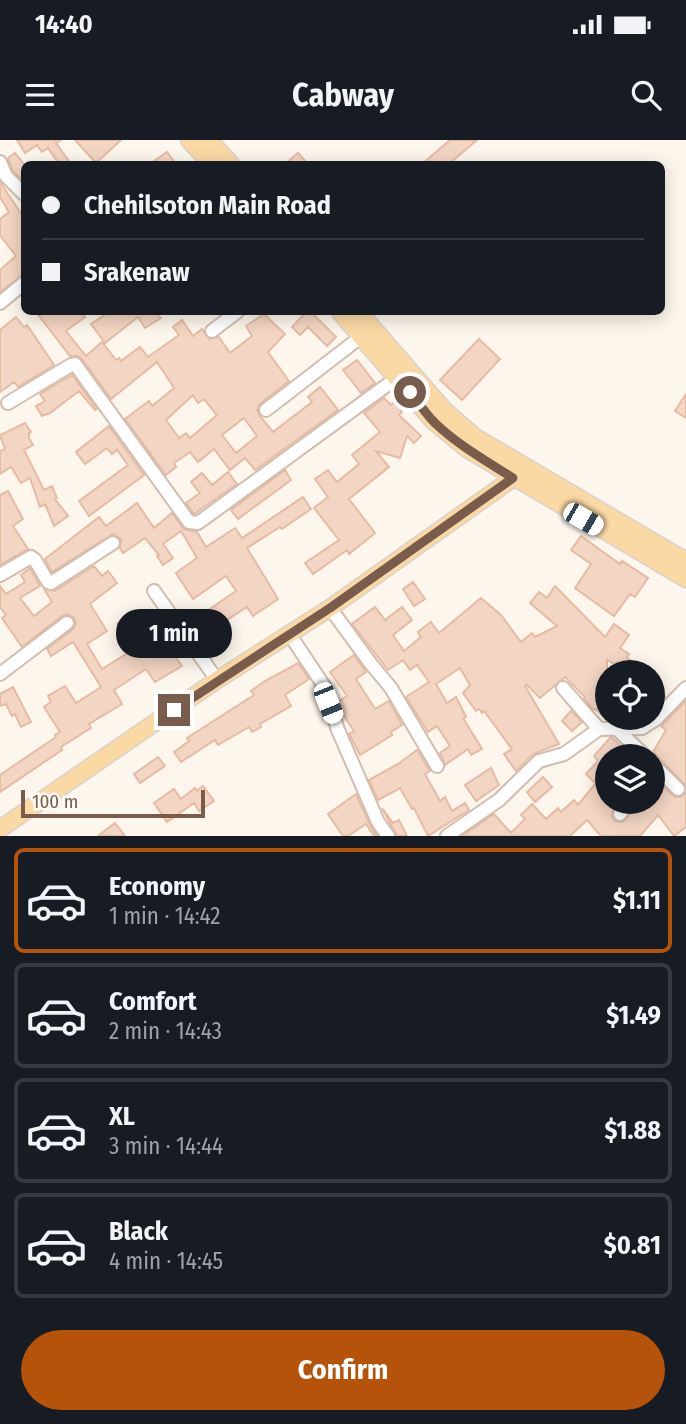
<!DOCTYPE html>
<html lang="en">
<head>
<meta charset="utf-8">
<style>
	:root { --surface:#171b24; --page:#242831; --text:#f1f3f6; --muted:#9ea1a6; --line:#363941; --accent:#b45309 }
	body { margin:0; font-family:"Fira Sans Condensed",sans-serif; background:var(--page); color:var(--text); height:100vh; display:flex; flex-direction:column; font-size:26px; white-space:nowrap }
	* { box-sizing:border-box; margin:0 }
	p { font-size:23px; color:var(--muted) }
	.icon { flex:none; width:38px; height:38px; fill:none; stroke:currentColor; stroke-width:2; stroke-linecap:round; stroke-linejoin:round }
	.map { position:relative; height:696px; overflow:hidden }
	.panel { display:flex; flex-direction:column; background:var(--surface); flex:1 }
	.panel>* { flex:none }
	.hud { position:absolute; left:21px; top:21px; width:644px; height:154px; border-radius:10px; box-shadow:0 4px 18px #0003; display:grid; align-content:center; height:154px; padding:0 21px; background:var(--surface) }
	.tools { position:absolute; left:595px; top:520px; display:grid; gap:14px }
	.tools a { display:grid; place-items:center; width:70px; height:70px; border-radius:50%; background:var(--surface); box-shadow:0 4px 18px #0003; font-size:35px }
	.scale { position:absolute; left:21px; bottom:18px; width:184px; box-sizing:border-box; padding-left:7px; border:4px solid #7a5c4d; border-top:0; font-size:19px; line-height:24px; white-space:nowrap; color:#7a5c4d; -webkit-text-stroke:5px #fffaf3; paint-order:stroke }
	.end { position:absolute; width:32px; height:32px; margin:-16px; border:9px solid #7a5c4d; background:#fff; box-shadow:0 0 0 4px #fff }
	.from { border-radius:50% }
	.bubble { position:absolute; height:49px; border-radius:24px; background:var(--surface); box-shadow:0 4px 18px #0003; font-size:23px; font-weight:700; line-height:49px; text-align:center }
	.car { position:absolute; width:21px; height:42px; margin:-21px -10px; border-radius:9px; box-shadow:0 0 5px 2px #0007; background:linear-gradient(#fff 24%,#345 0 40%,#fff 0 76%,#345 0 86%,#fff 0) }
	.hud b { display:flex; align-items:center; gap:24px; height:66px; font-size:26px }
	.hud b+b { border-top:2px solid var(--line) }
	.hud i { width:18px; height:18px; background:var(--text) }
	ul { padding:12px 0 0; list-style:none }
	li { display:flex; align-items:center; gap:21px; height:105px; margin:0 14px 10px; padding:0 7px; border:4px solid var(--line); border-radius:10px }
	li div { flex:1 }
	li b { display:block; font-size:26px }
	li em { font-style:normal; font-weight:700 }
	li.current { border-color:var(--accent) }
	li>.icon { width:63px; height:63px; stroke-width:1.5 }
	.button { display:flex; gap:14px; margin-top:auto; padding:14px 21px }
	.button a { flex:1; height:80px; border-radius:42px; background:var(--accent); color:#fff; font-size:28px; font-weight:700; line-height:80px; text-align:center }
	.status { display:flex; justify-content:space-between; align-items:center; height:49px; padding:0 35px; background:var(--surface); direction:ltr }
	.status svg { height:19px; fill:currentColor }
	header { display:flex; justify-content:space-between; align-items:center; height:91px; padding:0 21px; background:var(--surface); font-size:32px; font-weight:700 }
	.map>svg:first-child { display:block }
</style>
</head>
<body>
<div class="status"><b>14:40</b><svg viewBox="0 0 49 12"><path d="M0 12V9h3v3zM5 12V6h3v6zM10 12V3h3v9zM15 12V0h3v12zM26 1h20v11H26zM47 4h2v5h-2z"/></svg></div>
<header><svg class="icon" aria-label="menu" viewBox="0 0 24 24"><path d="M4 6h16M4 12h16M4 18h16"/></svg>Cabway<svg class="icon" aria-label="search" viewBox="0 0 24 24"><circle cx="10" cy="10" r="6"/><path d="M15 15l6 6"/></svg></header>
<div class="map">
<svg width="686" height="696" viewBox="0 0 686 696">
	<rect width="100%" height="100%" fill="#fdf6ec"/>
	<!-- building -->
	<path fill="#f3d5c3" stroke="#e6bba3" stroke-width="2" fill-rule="evenodd" d="M17 0H61L56 3 71 24H59L48 8 42 12 37 5 25 13Z
		M75 0H121L96 23Z
		M450 0H477L449 24H422Z
		M167 12 176 24H150Z
		M15 13 24 24V42L13 31 8 18Z
		M298 13 308 24H285Z
		M0 42 24 78V134L0 152V130L16 116 0 95V79L9 72 0 57Z
		M36 172H81L85 177 66 191 86 216 102 202 116 220 119 218 121 221 140 207 148 217 179 195 173 187 182 180 193 196 202 189 209 199 219 197 230 213 252 196 246 186 264 174 285 194 268 212 289 241 260 264 257 270 259 275 273 292 312 262 308 257 320 247 338 270 255 330 245 318 230 330 214 309 198 322 190 312 174 323 176 327 166 335 125 279 149 261 152 266 174 248 157 222 111 259 82 219 77 216H70ZM193 255 198 263 204 259 217 275 190 298 186 293 179 298 166 280ZM244 278 257 296 236 313 222 295Z
		M109 172H156L161 178 145 188 138 177 105 203 91 184Z
		M306 172H311L336 197 327 206 308 187 300 195 292 187Z
		M16 177 24 187 27 185 54 225 18 247 14 242 0 252V190Z
		M479 199 500 219 462 260 440 240Z
		M357 220 375 243 361 253 343 230Z
		M72 235 97 269 95 270 79 251 50 273 42 276 36 266 45 261 40 254Z
		M686 254V278L675 271Z
		M384 258 391 265 394 262 402 272 399 275 421 296 414 303 407 296 400 318 376 311 389 327 349 359 375 393 349 414 347 410 313 434 305 423 339 400 314 368 328 357 315 339 328 330 337 342 359 324 352 315 380 292 364 273Z
		M25 283 31 292 29 293V298L33 305 24 310 44 350 52 346 57 358 55 359 68 376 54 386 45 364 40 367 30 338 21 343 11 327 0 334V311L5 309 0 295Z
		M109 286 144 335 89 376 79 361 128 325 117 310 112 314 107 308 85 324 76 312Z
		M285 330 291 340 238 379 231 370Z
		M228 332 237 344 194 374 186 363 200 353 191 342 202 333 212 345Z
		M8 351 23 379 13 386 28 409 0 425V355Z
		M303 357 311 369 282 389 280 387 247 408 278 459 253 476 247 467 206 494 213 505 206 509 188 484 236 451 226 436 193 459 176 433 197 418 181 391 163 404 173 418 163 425 157 416 159 415 145 398 123 413 120 408 121 399 113 394 52 432 45 419 99 377 106 386 137 363 154 388 172 373 184 389 197 392 206 407 235 388 242 398Z
		M581 396 620 424 622 421 648 438 635 457 630 454 614 476 575 448 591 424 571 410Z
		M94 426 102 436 108 431 117 443 90 464 107 491 87 504 102 529 134 509 117 484 125 478 134 491 150 481 182 526 155 542 146 529 114 550 122 564 89 584 91 588 61 607 62 610 0 652V635L56 597 55 595 60 592 44 567 51 562 48 556 65 546 76 563 101 547 73 502 51 516 47 509 73 489 76 483 73 477 67 474 62 476 22 507 2 478 6 475 0 467V446L6 454 25 442 21 435 30 428 40 446 20 458 34 476 52 462 44 449 55 451Z
		M413 442 425 459 414 466 403 449Z
		M555 446 605 497 614 484 629 495 620 508 629 514 627 518 633 522 627 532 607 520V567L601 574 596 569 594 570 584 559 585 557 565 537 540 558 527 545 525 546 559 604 533 614 516 631 504 614 512 609 484 571 482 573 479 569 476 571 463 553 470 545 460 528 436 544 447 563 456 557 466 577 463 578 482 609 471 615 468 609 445 625 440 613 450 606 437 586 428 592 406 557 429 542 417 525 410 530 403 520 388 530 352 484 375 467 385 480 402 467 412 480 393 495 404 511 421 497 418 492 431 482 439 493 481 458 501 475 521 502 532 493 535 497 557 486 530 463 539 452 547 458Z
		M354 515 366 532 356 539 375 569 389 561 402 585 391 592 392 595 360 615 349 594 354 591 342 573 338 562 347 556 330 532Z
		M298 523 309 539 285 555 291 566 260 584 261 587 252 592 249 587 218 605 215 600 181 622 174 612 189 601 187 598 254 555 251 551 265 541Z
		M653 545 665 557 653 570Z
		M13 547 31 582 21 587 15 574 12 576 6 564 0 566V554Z
		M686 561V646L653 612 666 590 661 586Z
		M571 571 582 582 572 591 562 581Z
		M611 597 632 616H607V634L597 645 586 634 598 621 594 616Z
		M417 610 430 631 425 634 440 661 445 657 452 671 465 663 469 670 428 696 414 668 412 669 400 648 378 660 369 640 398 624Z
		M158 617 165 626 140 643 134 634Z
		M491 628 499 645 476 661 465 645Z
		M543 637 552 647 535 662 527 652Z
		M656 640 675 657H681L686 652V687L674 696 658 675 640 696H601L587 680 570 696H462L494 674 511 693 525 679 521 675 532 664 546 679 558 668 561 672 574 660 578 665 595 644 607 656V662H618L613 669 612 677 615 681 623 682 636 667 638 662H653V644Z
		M203 646 214 661 199 671 194 663 167 682 154 663 174 649 181 659 195 648 197 651Z
		M356 654 370 685 377 696H374L366 684 348 696H343L328 674Z
		M382 668 393 683 399 680 407 696H397Z
		M115 683 125 696H98Z"/>
	<g fill="none" stroke-linecap="round" stroke-linejoin="round">
		<!-- minor casing -->
		<g stroke="#d1beb0" stroke-width="16">
			<path id="minor" d="M0 22 6 36 24 54
				M0 163 24 143
				M212 191 237 172
				M8 263 71 225 75 224 189 382 198 383 398 237
				M266 270 362 196
				M0 435 31 417 35 420 48 442 51 443 113 403
				M154 451 217 540
				M330 468 371 524 391 548 437 626
				M290 495 324 546 338 590 378 682 388 696
				M0 534 67 483
				M563 548 599 589
				M618 590 645 616
				M653 624 678 649
				M620 674 629 662
				M447 696 499 660 539 621 564 614 599 589 642 588 656 579 686 548"/>
		</g>
		<!-- major casing -->
		<g stroke="#dad1cd" stroke-width="19">
			<path id="major" d="M189 0 211 24
				M209 0 231 24
				M340 172 434 282 467 309 686 439
				M359 172 445 271 475 297 686 421
				M0 689 217 540 330 468 526 329"/>
		</g>
		<!-- minor -->
		<use href="#minor" stroke="#fff" stroke-width="12"/>
		<!-- major -->
		<use href="#major" stroke="#fbd9a5" stroke-width="16"/>
	</g>
	<g fill="none" stroke-linecap="round" stroke-linejoin="round">
		<!-- route -->
		<path stroke="#7a5c4d" stroke-width="9" d="M174 570 330 468 513 338C486 321 458 305 435 283 426 274 418 262 410 252"/>
	</g>
</svg>
<div class="tools">
<a><svg class="icon" aria-label="locate" viewBox="0 0 24 24"><circle cx="12" cy="12" r="6"/><path d="M12 2v4M12 18v4M2 12h4M18 12h4"/></svg></a>
<a><svg class="icon" aria-label="layers" viewBox="0 0 24 24"><path d="M12 4l9 5-9 5-9-5zM3 14l9 5 9-5"/></svg></a>
</div>
<div class="scale">100 m</div>
<i class="end from" style="left:410px;top:252px"></i>
<i class="end" style="left:174px;top:570px"></i>
<div class="bubble" style="left:116px;top:469px;width:116px">1 min</div>
<i class="car" style="left:583px;top:379px;rotate:120deg"></i>
<i class="car" style="left:328px;top:563px;rotate:158deg"></i>
<div class="hud">
<b><i class="from"></i>Chehilsoton Main Road</b>
<b><i></i>Srakenaw</b>
</div>
</div>
<section class="panel">
<ul>
<li class="current"><svg class="icon" aria-label="car" viewBox="0 0 24 24"><path d="M5 17H2v-5l4-1 3-4h7l3 4 3 1v5h-3M9 17h6M6 11h13"/><circle cx="7" cy="17" r="2"/><circle cx="17" cy="17" r="2"/></svg><div><b>Economy</b><p>1 min · 14:42</p></div><em>$1.11</em></li>
<li><svg class="icon" aria-label="car" viewBox="0 0 24 24"><path d="M5 17H2v-5l4-1 3-4h7l3 4 3 1v5h-3M9 17h6M6 11h13"/><circle cx="7" cy="17" r="2"/><circle cx="17" cy="17" r="2"/></svg><div><b>Comfort</b><p>2 min · 14:43</p></div><em>$1.49</em></li>
<li><svg class="icon" aria-label="car" viewBox="0 0 24 24"><path d="M5 17H2v-5l4-1 3-4h7l3 4 3 1v5h-3M9 17h6M6 11h13"/><circle cx="7" cy="17" r="2"/><circle cx="17" cy="17" r="2"/></svg><div><b>XL</b><p>3 min · 14:44</p></div><em>$1.88</em></li>
<li><svg class="icon" aria-label="car" viewBox="0 0 24 24"><path d="M5 17H2v-5l4-1 3-4h7l3 4 3 1v5h-3M9 17h6M6 11h13"/><circle cx="7" cy="17" r="2"/><circle cx="17" cy="17" r="2"/></svg><div><b>Black</b><p>4 min · 14:45</p></div><em>$0.81</em></li>
</ul>
<div class="button"><a>Confirm</a></div>
</section>
</body>
</html>
